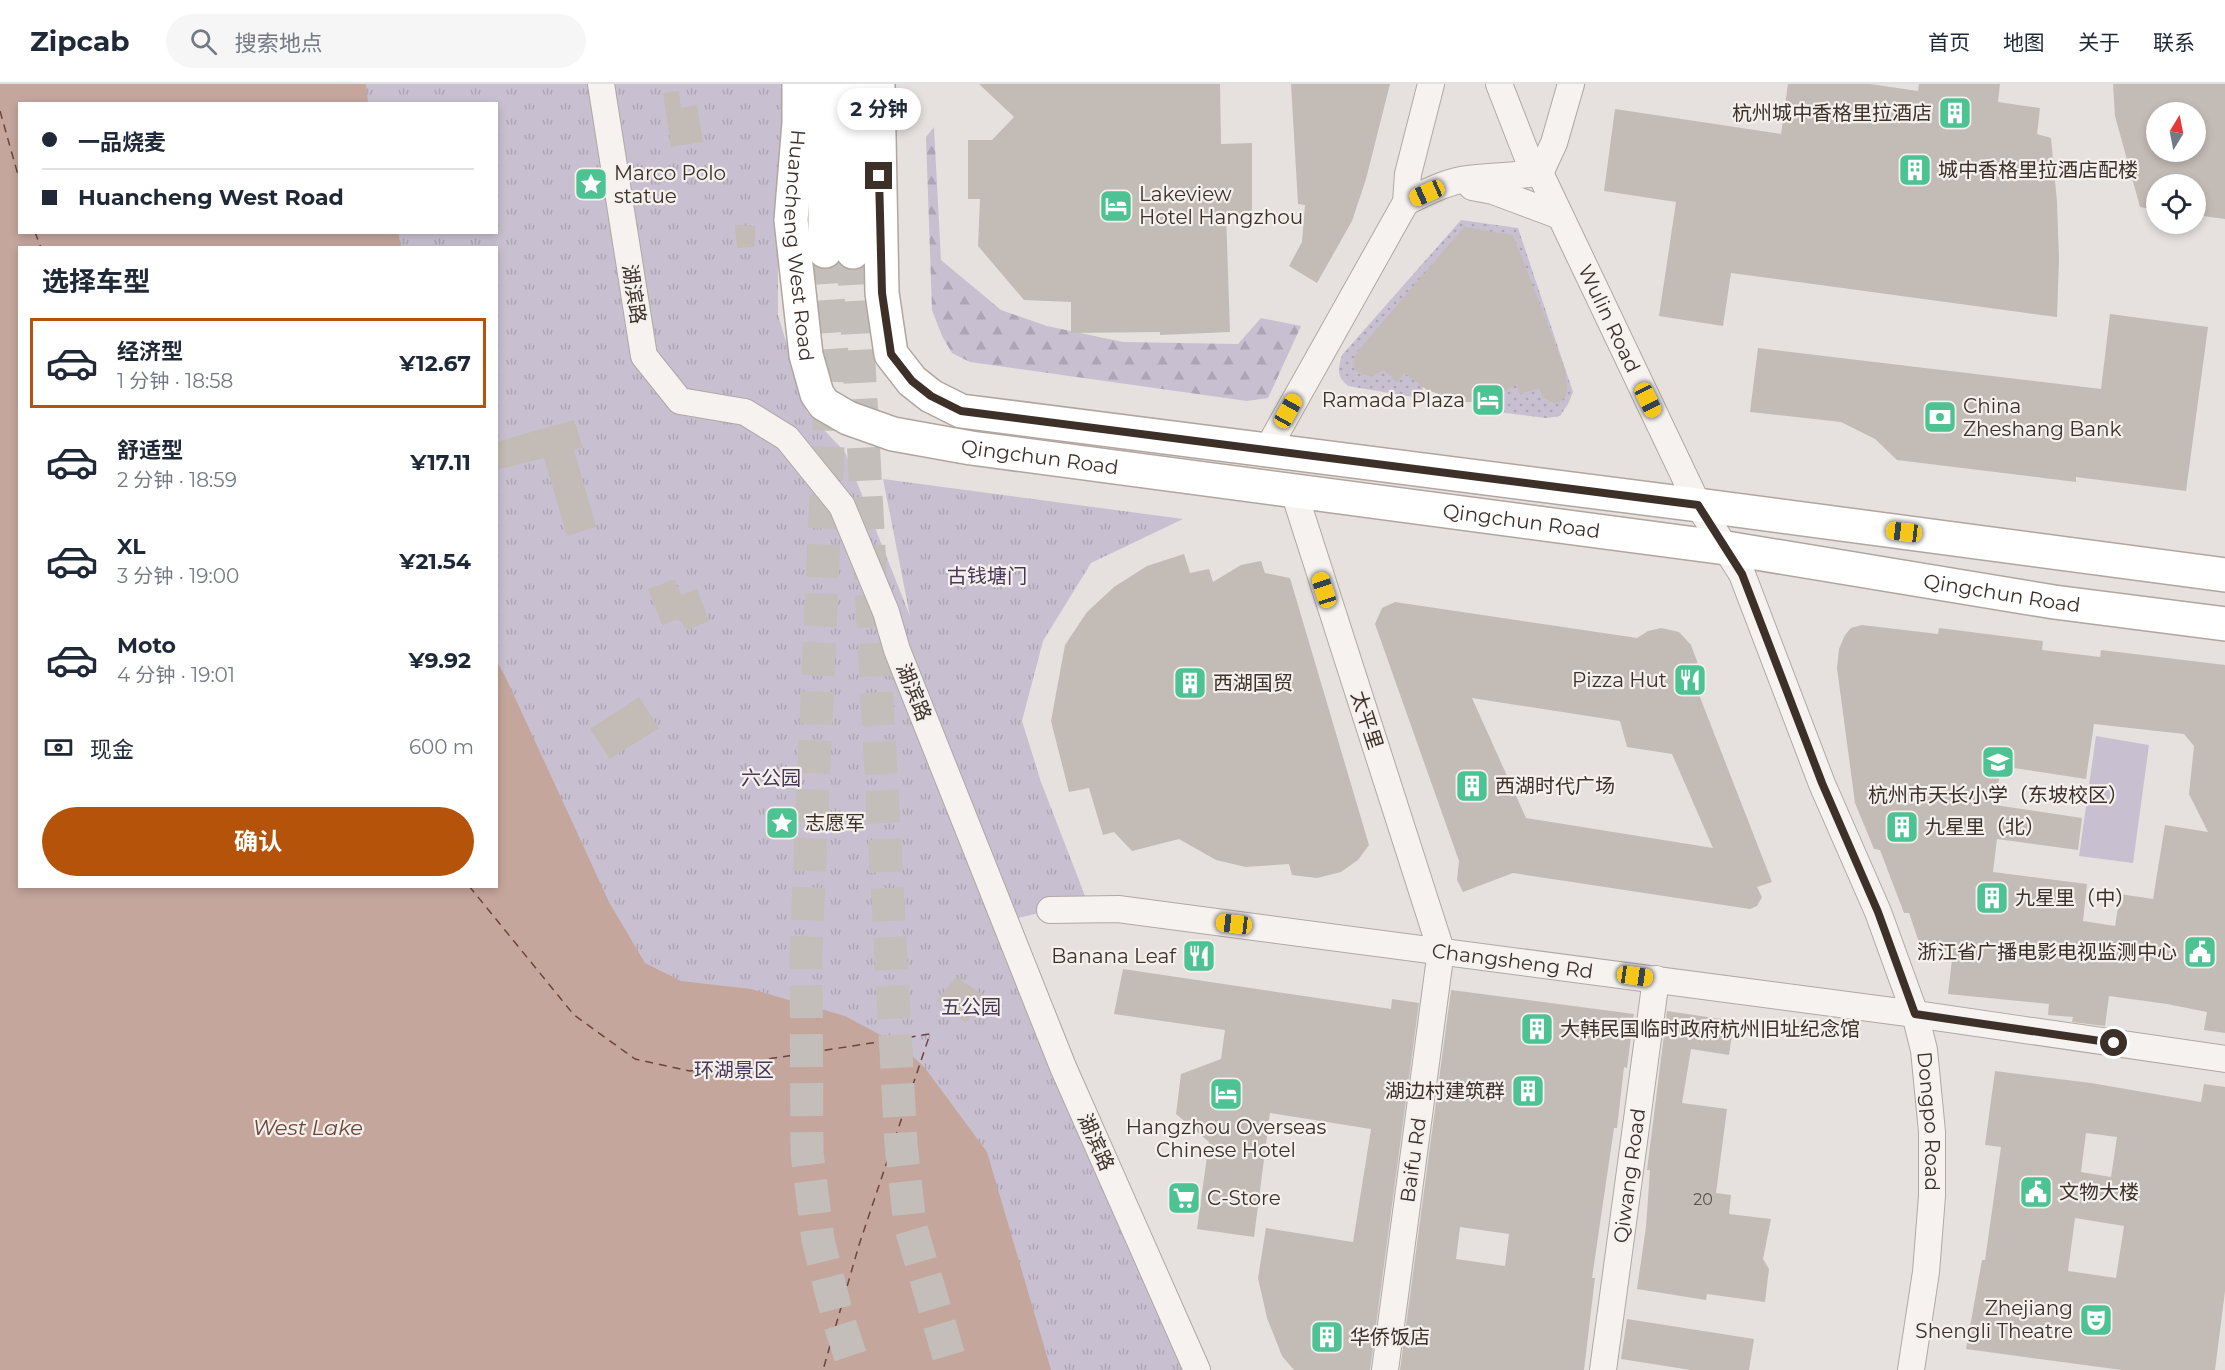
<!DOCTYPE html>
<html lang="zh">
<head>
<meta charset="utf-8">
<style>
	:root { --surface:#fff; --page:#f6f6f7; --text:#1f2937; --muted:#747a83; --line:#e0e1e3; --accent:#b45309 }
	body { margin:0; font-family:Montserrat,"Noto Sans SC",sans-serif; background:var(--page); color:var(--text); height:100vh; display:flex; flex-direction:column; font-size:22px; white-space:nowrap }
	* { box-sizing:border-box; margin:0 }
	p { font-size:20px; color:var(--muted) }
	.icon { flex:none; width:33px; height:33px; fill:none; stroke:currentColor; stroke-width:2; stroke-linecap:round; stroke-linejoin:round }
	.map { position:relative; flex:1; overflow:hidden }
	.sheet { position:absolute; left:18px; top:162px; width:480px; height:642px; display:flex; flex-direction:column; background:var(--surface); border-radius:0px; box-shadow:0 3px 9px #0003 }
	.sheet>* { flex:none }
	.top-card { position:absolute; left:18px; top:18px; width:480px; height:132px; border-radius:0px; box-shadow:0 3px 9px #0003; display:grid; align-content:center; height:132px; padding:0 24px; background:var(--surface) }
	.needle { width:39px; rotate:10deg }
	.controls { position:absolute; left:2146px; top:18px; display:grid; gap:12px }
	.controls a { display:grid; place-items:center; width:60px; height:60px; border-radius:50%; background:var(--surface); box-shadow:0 3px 9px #0003; font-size:30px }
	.end { position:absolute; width:27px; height:27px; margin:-14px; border:8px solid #3c3029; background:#fff; box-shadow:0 0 0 3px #fff }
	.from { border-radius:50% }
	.bubble { position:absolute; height:42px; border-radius:21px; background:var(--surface); box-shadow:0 3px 9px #0003; font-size:20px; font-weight:700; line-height:42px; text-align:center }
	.car { position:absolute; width:18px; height:36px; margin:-18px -9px; border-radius:8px; box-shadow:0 0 4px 2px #0007; background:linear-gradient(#f5c518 24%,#345 0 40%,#f5c518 0 76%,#345 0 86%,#f5c518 0) }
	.top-card b { display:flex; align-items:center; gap:21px; height:57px; font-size:22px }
	.top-card b+b { border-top:2px solid var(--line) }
	.top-card i { width:15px; height:15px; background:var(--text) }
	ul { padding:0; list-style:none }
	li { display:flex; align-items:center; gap:18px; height:90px; margin:0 12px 9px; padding:0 12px; border:3px solid transparent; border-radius:0px }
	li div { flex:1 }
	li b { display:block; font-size:22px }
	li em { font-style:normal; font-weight:700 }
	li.current { border-color:var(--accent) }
	li>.icon { width:54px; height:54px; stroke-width:1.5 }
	h2 { padding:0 24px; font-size:27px; line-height:72px }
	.pay { display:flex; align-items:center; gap:15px; height:66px; padding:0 24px; font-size:22px }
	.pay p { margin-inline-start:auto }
	.primary-button { display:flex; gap:12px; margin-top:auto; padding:12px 24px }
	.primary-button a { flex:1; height:69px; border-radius:36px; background:var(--accent); color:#fff; font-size:24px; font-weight:700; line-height:69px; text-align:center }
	header { display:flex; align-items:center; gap:36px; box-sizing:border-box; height:84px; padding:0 30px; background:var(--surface); border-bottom:2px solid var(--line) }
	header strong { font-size:28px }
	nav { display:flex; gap:33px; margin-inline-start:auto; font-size:21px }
	.search { width:420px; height:54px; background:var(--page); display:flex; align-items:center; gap:15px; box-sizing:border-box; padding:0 21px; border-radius:33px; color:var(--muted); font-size:22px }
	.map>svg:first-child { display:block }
</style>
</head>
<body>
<header>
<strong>Zipcab</strong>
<div class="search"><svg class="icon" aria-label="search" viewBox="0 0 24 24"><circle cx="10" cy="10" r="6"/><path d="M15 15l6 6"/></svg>搜索地点</div>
<nav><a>首页</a><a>地图</a><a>关于</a><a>联系</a></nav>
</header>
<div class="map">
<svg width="2225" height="1286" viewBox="0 0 2225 1286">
	<defs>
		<pattern id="grass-dots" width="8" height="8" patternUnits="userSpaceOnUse" patternTransform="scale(1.5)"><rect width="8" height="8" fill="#c8c0d0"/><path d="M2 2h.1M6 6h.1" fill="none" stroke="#ada5b3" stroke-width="1.8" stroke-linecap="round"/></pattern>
		<pattern id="forest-firs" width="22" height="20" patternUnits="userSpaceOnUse" patternTransform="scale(1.5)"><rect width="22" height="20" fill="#c8c0d0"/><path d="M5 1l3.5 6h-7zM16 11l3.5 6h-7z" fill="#ada5b3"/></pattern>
		<pattern id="park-tufts" width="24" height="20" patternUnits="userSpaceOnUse" patternTransform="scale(1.5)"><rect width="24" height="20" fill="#c8c0d0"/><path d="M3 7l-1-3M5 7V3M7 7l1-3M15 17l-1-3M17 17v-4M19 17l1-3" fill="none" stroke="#ada5b3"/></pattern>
	</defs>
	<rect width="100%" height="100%" fill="#e6e1de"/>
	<!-- grass -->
	<path fill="url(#grass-dots)" d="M1461 136 1518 144 1573 308 1568 320 1560 332 1546 334 1490 327 1493 302 1427 293 1419 314 1348 302C1336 292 1338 285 1342 271Z"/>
	<!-- forest -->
	<path fill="url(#forest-firs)" d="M934 43 941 176 1001 226 1047 242 1123 258 1238 260 1261 234 1301 242 1268 314 1247 317 970 278 952 269 942 252 932 226 926 53Z"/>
	<!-- park -->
	<path fill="url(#park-tufts)" fill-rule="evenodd" d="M0 0H790L778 137V231L807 328 845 368 910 532 883 395 1183 435 1091 479 1043 557 1022 637 1041 698 1087 817 1018 834 1200 1286H0ZM20 20H496V148H20ZM20 164H496V802H20Z"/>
	<!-- pitch -->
	<path fill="#c8c0d0" d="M2096 652 2149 661 2133 779 2079 772Z"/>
	<!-- water -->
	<path fill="#c4a69c" d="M0 0H366L368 19 20 20V148H398L401 163 20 164V802H496L497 578 505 592 609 818 645 879 681 897 751 905 845 932 903 963 925 984 987 1068 1051 1286H0Z"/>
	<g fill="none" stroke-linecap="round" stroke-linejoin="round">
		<!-- ferry -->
		<path stroke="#6c4636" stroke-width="1.5" stroke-dasharray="8 6" stroke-linecap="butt" d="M0 27 20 98
			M35 148 41 164
			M469 802 574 931 635 975 690 987 930 950 859 1161 823 1286"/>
	</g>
	<!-- building -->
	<path fill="#c3bbb6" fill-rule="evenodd" d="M979 0H1220L1221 60 1252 59V130H1226L1230 248 1160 251V248L1071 249V218L1024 216 978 162 980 115H968V56H992L1014 33Z
		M1291 0H1390L1366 95 1352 137 1317 199 1289 182 1302 158 1305 121 1298 120Z
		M1788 0H1870L1918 7 1919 0H2000L1998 18 2040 24 2037 50 2051 54 2057 118 2059 175 2057 233 1731 189 1723 242 1659 232 1676 118 1604 107 1615 25 1781 50Z
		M2113 0H2225V135L2196 131V100H2157V126L2140 123 2115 32ZM2157 28H2196V68H2157Z
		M679 7 681 24 697 21 703 58 671 63 663 9Z
		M735 141 755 142V163L737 164Z
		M1464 143 1513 151 1565 285 1567 305 1565 313 1559 319 1551 318 1543 314 1539 304 1520 310 1517 300 1499 311 1480 318H1463L1427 306 1404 289 1397 299 1384 286 1374 292 1364 291 1356 287 1353 280 1356 269Z
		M2110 230 2208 243 2186 407 2076 393V398L1897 376 1875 355 1841 338 1750 328 1758 264 2101 305Z
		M574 336 583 364 574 366 596 443 567 452 544 374 496 386V358Z
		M1184 470 1190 489 1209 485 1213 498 1241 481 1261 477 1265 489 1290 494 1369 761 1358 776 1341 788 1317 794 1292 791 1289 780 1246 783 1216 776 1179 755 1132 767 1114 748 1103 751 1089 704 1069 708 1051 637 1065 561 1087 528 1114 503 1147 482Z
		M675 495 681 511 697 505 709 537 687 546 678 535 662 541 648 505Z
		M1395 518 1637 554 1648 547 1661 544 1679 548 1691 561 1697 577 1699 592 1696 603 1772 798 1757 803 1762 813 1757 822 1750 825 1513 789 1463 808 1457 796 1459 777 1375 540 1382 524ZM1472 614 1620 637 1627 663 1672 670 1713 764 1526 734Z
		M1862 541 1938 550 1939 544 2043 557 2042 566 2100 573 2101 566 2225 581V949L2204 946 2207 928 2167 920 2109 912 2105 942 2072 938 2073 933 2048 931 2049 920 1948 910 1953 867 1921 864 1909 829H1904L1880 766 1874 765 1855 719 1837 584 1839 565 1845 551 1851 544ZM2094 640 2184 650 2194 662 2189 710 2208 748 2165 741 2153 815 2120 810 2115 842 2083 837 2087 800 1993 788 1997 755 2078 766 2082 734 1995 721 2001 682 2086 695Z
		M639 613 659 644 610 675 590 645Z
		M1123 885 1391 925 1392 915 1419 919 1370 1286H1294L1282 1272 1267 1234 1258 1194 1266 1144 1353 1158 1371 1045 1270 1029 1254 1153 1197 1145 1209 1058 1176 1030 1181 990 1221 975 1225 946 1114 930Z
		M956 893 985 912 966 939 937 916Z
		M1451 906 1634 930 1627 984 1624 983 1617 1044H1614L1592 1194H1595L1584 1286H1400ZM1460 1143 1509 1150 1505 1182 1456 1175Z
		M1667 927 1734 937 1729 971 1691 965 1682 1019 1727 1025 1716 1109 1731 1111 1729 1130 1771 1135 1763 1175 1769 1185 1765 1218 1707 1210 1706 1216 1637 1205 1646 1143 1650 1086H1647Z
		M1995 987 2091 999 2201 1018 2204 1000 2225 1003V1207L2215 1286H2122L1966 1265 1982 1176H1985L2001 1063 1985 1061ZM2086 1049 2117 1053 2111 1093 2081 1088ZM2075 1134 2124 1142 2116 1194 2068 1187Z
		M1627 1235 1754 1255 1749 1286H1691L1621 1275Z"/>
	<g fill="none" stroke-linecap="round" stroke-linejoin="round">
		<!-- major-tunnel -->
		<path stroke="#c4beba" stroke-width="33" stroke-dasharray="33 16" stroke-linecap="butt" d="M825 167 832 271 806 867 807 1069 818 1156 837 1231 855 1286
			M853 168 901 1060 910 1141 953 1286"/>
		<!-- minor casing -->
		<g stroke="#b0a8a4" stroke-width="28">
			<g id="minor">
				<path d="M601 0 644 272 680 317 745 328 787 354 842 422 886 528 897 566 1063 983 1197 1286"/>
				<path id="s1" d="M1499 0 1529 77 1540 89 1698 421 1742 490 1822 700 1878 828 1915 930 1924 966 1932 1048V1112L1926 1188 1911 1286"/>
				<path d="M1540 89 1554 59 1571 0"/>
				<path d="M1472 103 1493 107 1560 132"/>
				<path d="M1406 118C1425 109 1447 97 1468 95 1492 92 1516 92 1540 89"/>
				<path d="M1267 366 1406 118 1408 90 1431 0"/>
				<path d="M1293 405 1441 866 1385 1286"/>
				<path id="s2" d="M1050 826 1118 825 1915 930 2225 975"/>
				<path id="s3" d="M1603 1286 1656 895"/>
			</g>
		</g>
		<!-- major casing -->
		<g stroke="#b1a59f" stroke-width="36">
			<g id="major">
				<path id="s4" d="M799 0V39L791 136 806 271 817 310 824 320 848 334 893 350 971 364 1726 464 2054 518 2225 540"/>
				<path d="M825 0V167"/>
				<path d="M852 0 853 168"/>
				<path d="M878 0 882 209 891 270 912 297 931 312 961 327 1698 421 2225 491"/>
			</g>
		</g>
		<!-- minor -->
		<use href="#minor" stroke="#f5f2f0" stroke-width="26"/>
		<!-- major -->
		<use href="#major" stroke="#fff" stroke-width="33"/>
	</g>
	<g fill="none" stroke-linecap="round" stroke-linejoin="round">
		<!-- route -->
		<path stroke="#3c3029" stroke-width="8" d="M879 92 882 209 891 270 912 297 931 312 961 327 1698 421 1742 490 1822 699 1878 828 1915 930 2114 959"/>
	</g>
	<!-- icons -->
	<defs>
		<g id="building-square" transform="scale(1.725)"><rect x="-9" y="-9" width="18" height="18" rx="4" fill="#4dc292" stroke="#f4f0ed"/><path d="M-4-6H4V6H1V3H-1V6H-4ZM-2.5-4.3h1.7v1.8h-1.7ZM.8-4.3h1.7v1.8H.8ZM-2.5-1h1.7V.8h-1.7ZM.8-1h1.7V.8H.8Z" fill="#fff"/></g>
		<g id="sight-square" transform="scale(1.725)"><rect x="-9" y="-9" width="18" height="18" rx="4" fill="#4dc292" stroke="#f4f0ed"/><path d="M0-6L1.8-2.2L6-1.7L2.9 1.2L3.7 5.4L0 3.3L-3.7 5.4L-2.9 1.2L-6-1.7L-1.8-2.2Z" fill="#fff"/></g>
		<g id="hotel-square" transform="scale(1.725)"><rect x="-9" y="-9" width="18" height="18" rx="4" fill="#4dc292" stroke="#f4f0ed"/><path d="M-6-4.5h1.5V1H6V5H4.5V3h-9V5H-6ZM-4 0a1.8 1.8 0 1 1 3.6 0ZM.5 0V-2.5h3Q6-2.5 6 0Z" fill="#fff"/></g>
		<g id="bank-square" transform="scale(1.725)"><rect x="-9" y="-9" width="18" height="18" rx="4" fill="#4dc292" stroke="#f4f0ed"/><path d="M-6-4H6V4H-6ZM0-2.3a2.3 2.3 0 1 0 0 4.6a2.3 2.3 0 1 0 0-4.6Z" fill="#fff"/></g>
		<g id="restaurant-square" transform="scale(1.725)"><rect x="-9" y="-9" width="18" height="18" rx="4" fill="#4dc292" stroke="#f4f0ed"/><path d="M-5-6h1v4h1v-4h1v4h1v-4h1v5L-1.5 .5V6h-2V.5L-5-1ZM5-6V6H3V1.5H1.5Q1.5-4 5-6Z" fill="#fff"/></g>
		<g id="school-square" transform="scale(1.725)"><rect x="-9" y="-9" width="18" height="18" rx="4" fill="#4dc292" stroke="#f4f0ed"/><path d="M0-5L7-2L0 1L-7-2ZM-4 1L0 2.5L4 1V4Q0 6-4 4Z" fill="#fff"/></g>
		<g id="civic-square" transform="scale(1.725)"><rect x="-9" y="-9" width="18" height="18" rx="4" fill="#4dc292" stroke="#f4f0ed"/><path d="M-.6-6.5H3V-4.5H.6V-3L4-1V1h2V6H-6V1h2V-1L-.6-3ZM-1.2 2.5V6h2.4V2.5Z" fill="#fff"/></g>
		<g id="supermarket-square" transform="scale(1.725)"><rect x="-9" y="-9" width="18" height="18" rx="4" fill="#4dc292" stroke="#f4f0ed"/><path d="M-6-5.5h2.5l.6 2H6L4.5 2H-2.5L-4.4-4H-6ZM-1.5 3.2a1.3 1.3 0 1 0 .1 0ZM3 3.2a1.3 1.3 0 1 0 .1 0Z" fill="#fff"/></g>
		<g id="theatre-square" transform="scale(1.725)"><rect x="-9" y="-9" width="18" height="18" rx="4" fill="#4dc292" stroke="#f4f0ed"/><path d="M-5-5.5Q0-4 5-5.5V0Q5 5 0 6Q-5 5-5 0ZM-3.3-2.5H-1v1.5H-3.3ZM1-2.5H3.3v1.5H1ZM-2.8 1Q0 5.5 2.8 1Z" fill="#fff"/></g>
	</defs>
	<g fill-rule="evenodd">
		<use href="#building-square" x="1955" y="29"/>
		<use href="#building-square" x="1915" y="86"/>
		<use href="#sight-square" x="591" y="100"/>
		<use href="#hotel-square" x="1116" y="122"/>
		<use href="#hotel-square" x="1488" y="316"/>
		<use href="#bank-square" x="1940" y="333"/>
		<use href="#restaurant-square" x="1690" y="596"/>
		<use href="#building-square" x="1190" y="599"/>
		<use href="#school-square" x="1998" y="678"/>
		<use href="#building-square" x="1472" y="702"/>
		<use href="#sight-square" x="782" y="739"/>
		<use href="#building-square" x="1902" y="743"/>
		<use href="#building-square" x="1992" y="814"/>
		<use href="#civic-square" x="2200" y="868"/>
		<use href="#restaurant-square" x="1199" y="872"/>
		<use href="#building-square" x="1537" y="945"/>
		<use href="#building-square" x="1528" y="1007"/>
		<use href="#hotel-square" x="1226" y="1010"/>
		<use href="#civic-square" x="2036" y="1108"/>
		<use href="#supermarket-square" x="1184" y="1114"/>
		<use href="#theatre-square" x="2096" y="1236"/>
		<use href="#building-square" x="1327" y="1253"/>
	</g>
	<g text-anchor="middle" stroke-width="4.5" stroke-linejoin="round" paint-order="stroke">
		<!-- number labels -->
		<g font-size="16" fill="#5e534c">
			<text x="1703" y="1121">20</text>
		</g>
		<!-- poi labels -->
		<g font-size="20" fill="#3c3029" stroke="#f4f0ed" text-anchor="start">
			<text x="1932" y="36" text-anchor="end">杭州城中香格里拉酒店</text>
			<text x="1938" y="93">城中香格里拉酒店配楼</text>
			<text x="614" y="96">Marco Polo<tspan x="614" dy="23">statue</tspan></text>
			<text x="1139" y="117">Lakeview<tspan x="1139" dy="23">Hotel Hangzhou</tspan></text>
			<text x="1465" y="323" text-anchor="end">Ramada Plaza</text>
			<text x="1963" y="329">China<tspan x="1963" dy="23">Zheshang Bank</tspan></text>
			<text x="1667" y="603" text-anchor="end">Pizza Hut</text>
			<text x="1213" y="606">西湖国贸</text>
			<text x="1495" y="709">西湖时代广场</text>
			<text x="1998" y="718" text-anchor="middle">杭州市天长小学（东坡校区）</text>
			<text x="805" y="746">志愿军</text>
			<text x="1925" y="750">九星里（北）</text>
			<text x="2015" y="821">九星里（中）</text>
			<text x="2177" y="875" text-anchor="end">浙江省广播电影电视监测中心</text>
			<text x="1176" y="879" text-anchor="end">Banana Leaf</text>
			<text x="1560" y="952">大韩民国临时政府杭州旧址纪念馆</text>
			<text x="1505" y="1014" text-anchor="end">湖边村建筑群</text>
			<text x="1226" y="1050" text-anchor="middle">Hangzhou Overseas<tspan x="1226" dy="23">Chinese Hotel</tspan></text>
			<text x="2059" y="1115">文物大楼</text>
			<text x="1207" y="1121">C-Store</text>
			<text x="2073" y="1231" text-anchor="end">Zhejiang<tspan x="2073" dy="23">Shengli Theatre</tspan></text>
			<text x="1350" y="1260">华侨饭店</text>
		</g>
		<!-- street labels -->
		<g font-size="20" fill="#3c3029" stroke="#f4f0ed">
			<text dy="7" stroke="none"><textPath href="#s4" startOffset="162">Huancheng West Road</textPath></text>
			<text transform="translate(634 210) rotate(81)" y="7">湖滨路</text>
			<text dy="7" stroke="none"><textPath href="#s1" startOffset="260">Wulin Road</textPath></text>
			<text dy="7" stroke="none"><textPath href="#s4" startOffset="549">Qingchun Road</textPath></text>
			<text dy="7" stroke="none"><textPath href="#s4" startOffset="1035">Qingchun Road</textPath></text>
			<text dy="7" stroke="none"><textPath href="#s4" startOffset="1521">Qingchun Road</textPath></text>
			<text transform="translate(914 608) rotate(68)" y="7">湖滨路</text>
			<text transform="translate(1367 636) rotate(72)" y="7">太平里</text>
			<text dy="7" stroke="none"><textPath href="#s2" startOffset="466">Changsheng Rd</textPath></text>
			<text dy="7" stroke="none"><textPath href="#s1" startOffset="1130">Dongpo Road</textPath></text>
			<text transform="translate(1096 1058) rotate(66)" y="7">湖滨路</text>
			<text transform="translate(1413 1076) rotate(-82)" y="7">Baifu Rd</text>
			<text dy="7" stroke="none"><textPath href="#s3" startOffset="196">Qiwang Road</textPath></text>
		</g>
		<!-- park labels -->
		<g font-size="20" fill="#483756" stroke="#f4f0ed">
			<text x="987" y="499">古钱塘门</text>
			<text x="771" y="701">六公园</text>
			<text x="971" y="930">五公园</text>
			<text x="734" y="993">环湖景区</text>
		</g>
		<!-- water labels -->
		<g font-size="21" font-style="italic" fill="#6c4636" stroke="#f4f0ed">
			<text x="308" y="1051">West Lake</text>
		</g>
	</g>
</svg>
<div class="controls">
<a><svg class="needle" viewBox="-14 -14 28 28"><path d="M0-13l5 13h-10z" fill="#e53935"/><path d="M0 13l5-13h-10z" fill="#747a83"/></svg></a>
<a><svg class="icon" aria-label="locate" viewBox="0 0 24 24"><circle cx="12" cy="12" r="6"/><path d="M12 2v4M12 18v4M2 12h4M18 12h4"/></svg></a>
</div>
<i class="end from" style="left:2114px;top:959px"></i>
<i class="end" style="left:879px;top:92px"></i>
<div class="bubble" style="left:837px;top:4px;width:84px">2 分钟</div>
<i class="car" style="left:1427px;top:109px;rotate:246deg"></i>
<i class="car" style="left:1648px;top:316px;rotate:154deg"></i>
<i class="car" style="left:1288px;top:327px;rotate:29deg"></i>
<i class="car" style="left:1904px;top:448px;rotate:277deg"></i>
<i class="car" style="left:1324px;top:506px;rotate:342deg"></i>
<i class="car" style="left:1234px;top:840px;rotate:277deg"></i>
<i class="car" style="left:1635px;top:892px;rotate:98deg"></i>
<div class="top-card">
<b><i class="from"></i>一品烧麦</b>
<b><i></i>Huancheng West Road</b>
</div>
<section class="sheet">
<h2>选择车型</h2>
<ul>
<li class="current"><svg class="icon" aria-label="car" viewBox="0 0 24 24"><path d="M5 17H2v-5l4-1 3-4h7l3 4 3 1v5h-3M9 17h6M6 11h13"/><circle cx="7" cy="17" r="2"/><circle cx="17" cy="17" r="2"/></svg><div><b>经济型</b><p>1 分钟 · 18:58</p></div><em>¥12.67</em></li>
<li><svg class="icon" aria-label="car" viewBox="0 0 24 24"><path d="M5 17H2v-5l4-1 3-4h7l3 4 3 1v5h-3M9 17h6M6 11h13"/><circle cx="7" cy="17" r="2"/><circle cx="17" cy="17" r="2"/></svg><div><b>舒适型</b><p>2 分钟 · 18:59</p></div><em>¥17.11</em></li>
<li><svg class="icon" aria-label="car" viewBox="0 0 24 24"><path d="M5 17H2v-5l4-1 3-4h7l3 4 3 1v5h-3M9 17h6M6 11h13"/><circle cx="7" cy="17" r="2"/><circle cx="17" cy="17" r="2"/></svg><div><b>XL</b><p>3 分钟 · 19:00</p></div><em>¥21.54</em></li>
<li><svg class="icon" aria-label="car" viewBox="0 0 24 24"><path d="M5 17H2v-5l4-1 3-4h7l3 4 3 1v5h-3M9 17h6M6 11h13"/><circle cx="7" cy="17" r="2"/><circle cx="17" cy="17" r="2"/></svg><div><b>Moto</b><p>4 分钟 · 19:01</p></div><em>¥9.92</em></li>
</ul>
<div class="pay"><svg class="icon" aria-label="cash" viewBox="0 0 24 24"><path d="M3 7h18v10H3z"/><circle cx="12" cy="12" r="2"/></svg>现金<p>600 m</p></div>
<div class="primary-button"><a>确认</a></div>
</section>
</div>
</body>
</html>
